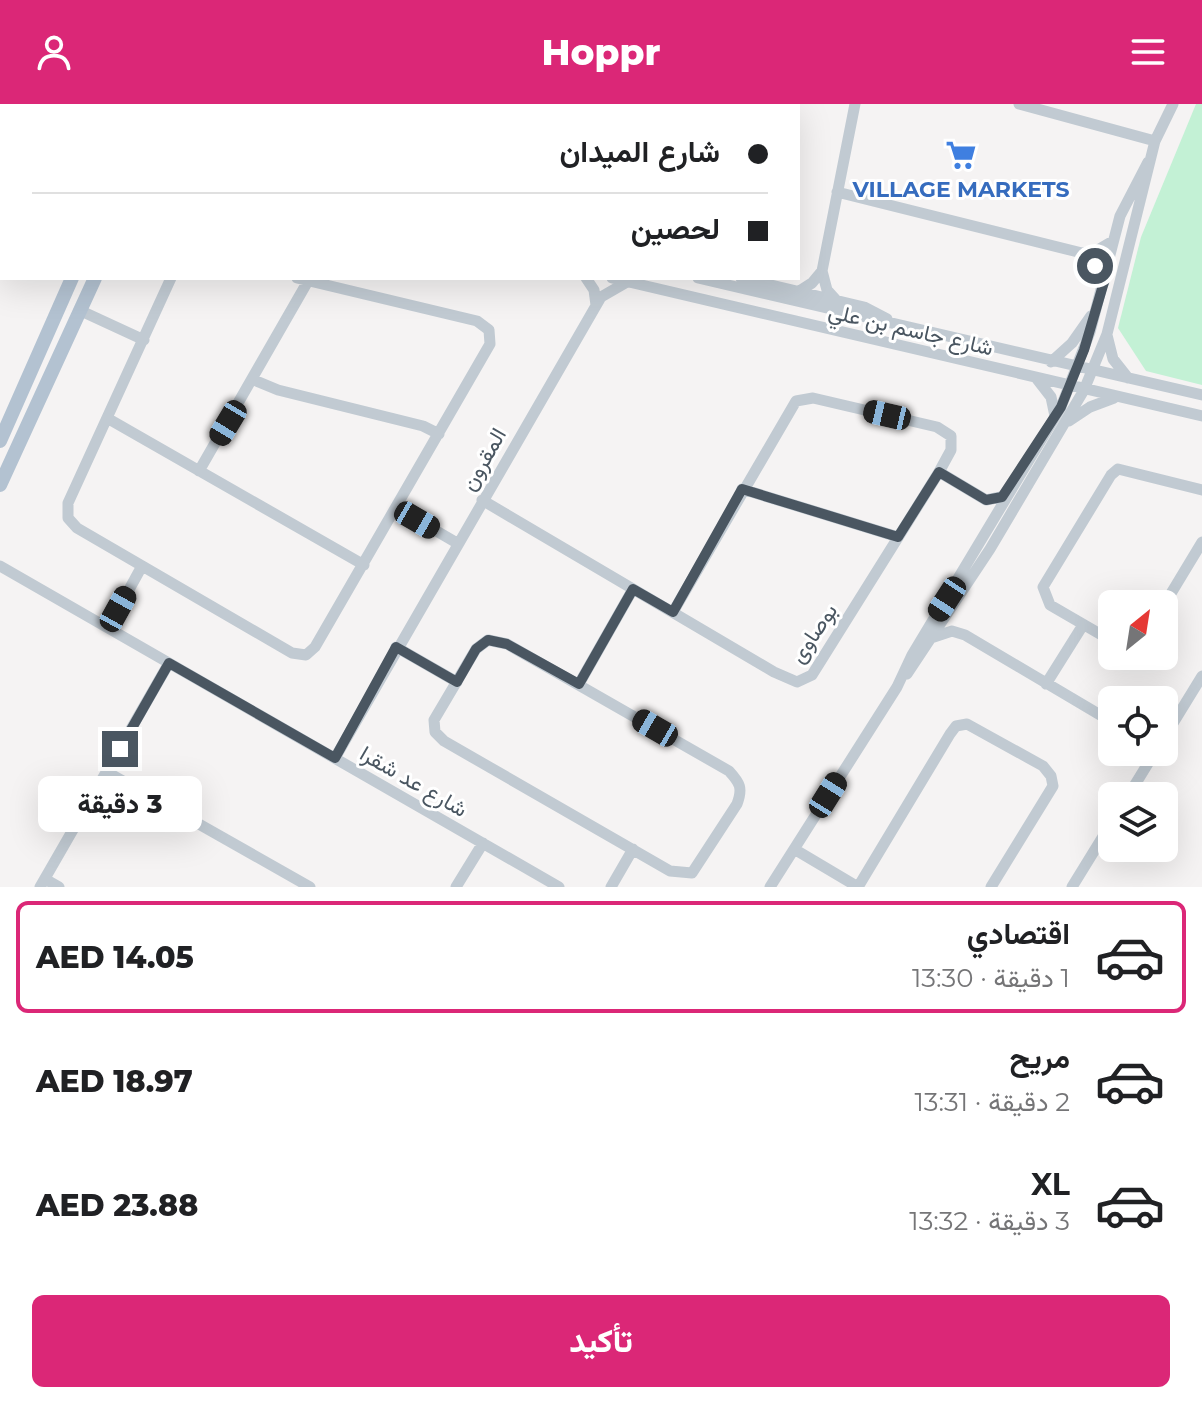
<!DOCTYPE html>
<html lang="ar">
<head>
<meta charset="utf-8">
<style>
	:root { --surface:#fff; --page:#f6f6f6; --text:#202124; --muted:#757577; --line:#e0e0e0; --accent:#db2777 }
	body { margin:0; font-family:Montserrat,Vazirmatn,sans-serif; background:var(--page); color:var(--text); direction:rtl; height:100vh; display:flex; flex-direction:column; font-size:30px; white-space:nowrap }
	* { box-sizing:border-box; margin:0 }
	p { font-size:26px; color:var(--muted) }
	.icon { flex:none; width:44px; height:44px; fill:none; stroke:currentColor; stroke-width:2; stroke-linecap:round; stroke-linejoin:round }
	.map { position:relative; height:783px; overflow:hidden; direction:ltr }
	.details { display:flex; flex-direction:column; background:var(--surface); flex:1 }
	.details>* { flex:none }
	.banner { position:absolute; left:0px; top:0px; width:800px; height:176px; box-shadow:0 8px 32px #0002; direction:rtl; display:grid; align-content:center; height:176px; padding:0 32px; background:var(--surface) }
	.needle { width:52px; rotate:30deg }
	.fabs { position:absolute; left:1098px; top:486px; display:grid; gap:16px }
	.fabs a { display:grid; place-items:center; width:80px; height:80px; border-radius:12px; background:var(--surface); box-shadow:0 8px 32px #0002; font-size:40px }
	.end { position:absolute; width:36px; height:36px; margin:-18px; border:10px solid #4a5661; background:#fff; box-shadow:0 0 0 4px #fff }
	.from { border-radius:50% }
	.bubble { position:absolute; height:56px; border-radius:12px; background:var(--surface); box-shadow:0 8px 32px #0002; font-size:26px; font-weight:800; line-height:56px; text-align:center; direction:rtl }
	.car { position:absolute; width:24px; height:48px; margin:-24px -12px; border-radius:10px; box-shadow:0 0 6px 2px #0007; background:linear-gradient(#222 24%,#8ab4d8 0 40%,#222 0 76%,#8ab4d8 0 86%,#222 0) }
	.banner b { display:flex; align-items:center; gap:28px; height:76px; font-size:30px }
	.banner b+b { border-top:2px solid var(--line) }
	.banner i { width:20px; height:20px; background:var(--text) }
	ul { padding:14px 0 0; list-style:none }
	li { display:flex; align-items:center; gap:24px; height:112px; margin:0 16px 12px; padding:0 16px; border:4px solid transparent; border-radius:12px }
	li div { flex:1 }
	li b { display:block; font-size:30px }
	li em { font-style:normal; font-weight:800 }
	li.active { border-color:var(--accent) }
	li>.icon { width:72px; height:72px; stroke-width:1.5 }
	.primary-button { display:flex; gap:16px; margin-top:auto; padding:16px 32px }
	.primary-button a { flex:1; height:92px; border-radius:12px; background:var(--accent); color:#fff; font-size:32px; font-weight:800; line-height:92px; text-align:center }
	header { display:flex; justify-content:space-between; align-items:center; height:104px; padding:0 32px; background:var(--accent); color:#fff; font-size:36px; font-weight:800 }
	.map>svg:first-child { display:block }
</style>
</head>
<body>
<header><svg class="icon" aria-label="menu" viewBox="0 0 24 24"><path d="M4 6h16M4 12h16M4 18h16"/></svg>Hoppr<svg class="icon" aria-label="person" viewBox="0 0 24 24"><circle cx="12" cy="8" r="4"/><path d="M4 21q1-7 8-7t8 7"/></svg></header>
<div class="map">
<svg width="1202" height="783" viewBox="0 0 1202 783">
	<rect width="100%" height="100%" fill="#f5f3f3"/>
	<!-- green -->
	<path fill="#c3f1d5" d="M1196 0H1202V281L1146 267 1118 224 1141 133Z"/>
	<g fill="none" stroke-linecap="round" stroke-linejoin="round">
		<!-- minor -->
		<path stroke="#c1cad2" stroke-width="11" d="M278 0 280 2
			M1019 0 1155 37
			M606 2V0
			M0 12H2
			M0 30H2
			M837 88 1082 149 1096 147 1113 137
			M1082 149 1104 178
			M171 174 68 399V414L77 424 292 549 306 551 315 543 490 240 489 226 477 217 297 174
			M586 174 594 186 596 201
			M612 174 1202 312
			M698 174 1202 291
			M741 174 864 203 887 215
			M798 188 812 179 822 167
			M836 196 827 186 822 167 855 0
			M79 206 144 236
			M1107 231 1113 255 1128 274
			M1051 258 1072 239 1091 212
			M1037 275 1051 293 1055 312
			M254 276 278 286 423 322 439 330
			M107 314 364 461
			M1069 317 1090 303 1114 294
			M199 367 308 177
			M939 368 986 396 1006 392
			M742 385 898 433
			M482 396 774 568 797 578 812 571 939 368 951 346V332L937 323 813 294 796 297 673 508
			M397 404 457 439
			M0 462 559 783
			M1164 501 1202 438
			M108 524 142 462
			M934 533 952 527 965 531 1112 618
			M488 536 507 540 729 667C740 679 743 684 737 700L692 769 670 767 444 637 435 628 434 616 476 545Z
			M1112 537 1050 501 1043 483 1111 371 1118 365 1202 386
			M396 543 457 578
			M907 570 990 445 1084 286 1107 230 1155 37 1173 0
			M579 580 633 485
			M1046 580 1083 521
			M1164 634 1202 572
			M335 654 601 193 627 178
			M107 668 310 783
			M1128 692 1155 648
			M794 745 858 783
			M45 775 59 783
			M40 783 169 559
			M456 783 483 739
			M611 783 633 745
			M770 783 897 583 912 551 1061 303 1090 228 1120 112 1148 58
			M858 783 950 630 956 622 967 620 1043 662 1051 672 1053 682 991 783
			M1072 783 1112 718"/>
		<!-- major -->
		<path stroke="#b3c2d1" stroke-width="14" d="M153 2 155 0
			M181 2 182 0
			M0 337 72 174
			M0 381 95 174"/>
	</g>
	<g fill="none" stroke-linecap="round" stroke-linejoin="round">
		<!-- route -->
		<path stroke="#4a5661" stroke-width="10" d="M120 645 169 559 335 654 396 543 457 578 476 545 488 536 507 540 579 580 633 485 673 508 742 385 898 433 939 368 986 396 1002 393 1061 303 1084 246 1104 178 1095 162"/>
	</g>
	<!-- icons -->
	<defs>
		<g id="supermarket-bare" transform="scale(2.4)"><path d="M-6-5.5h2.5l.6 2H6L4.5 2H-2.5L-4.4-4H-6ZM-1.5 3.2a1.3 1.3 0 1 0 .1 0ZM3 3.2a1.3 1.3 0 1 0 .1 0Z" fill="#3f7fe0" stroke="#fff" stroke-width="2.5" paint-order="stroke"/></g>
	</defs>
	<g fill-rule="evenodd">
		<use href="#supermarket-bare" x="961" y="51"/>
	</g>
	<g text-anchor="middle" stroke-width="6" stroke-linejoin="round" paint-order="stroke">
		<!-- shop labels -->
		<g font-size="22" font-weight="bold" fill="#366cbe" stroke="#fff">
			<text x="961" y="93">VILLAGE MARKETS</text>
		</g>
		<!-- street labels -->
		<g font-size="22" fill="#4a5661" stroke="#fff">
			<text transform="translate(911 225) rotate(13)" y="8">شارع جاسم بن علي</text>
			<text transform="translate(483 355) rotate(-60)" y="8">المقرون</text>
			<text transform="translate(813 529) rotate(-56)" y="8">بوصاوى</text>
			<text transform="translate(414 677) rotate(30)" y="8">شارع عد شقرا</text>
		</g>
	</g>
</svg>
<div class="fabs">
<a><svg class="needle" viewBox="-14 -14 28 28"><path d="M0-13l5 13h-10z" fill="#e53935"/><path d="M0 13l5-13h-10z" fill="#757577"/></svg></a>
<a><svg class="icon" aria-label="locate" viewBox="0 0 24 24"><circle cx="12" cy="12" r="6"/><path d="M12 2v4M12 18v4M2 12h4M18 12h4"/></svg></a>
<a><svg class="icon" aria-label="layers" viewBox="0 0 24 24"><path d="M12 4l9 5-9 5-9-5zM3 14l9 5 9-5"/></svg></a>
</div>
<i class="end from" style="left:1095px;top:162px"></i>
<i class="end" style="left:120px;top:645px"></i>
<div class="bubble" style="left:38px;top:672px;width:164px">3 دقيقة</div>
<i class="car" style="left:887px;top:311px;rotate:283deg"></i>
<i class="car" style="left:228px;top:319px;rotate:211deg"></i>
<i class="car" style="left:417px;top:416px;rotate:120deg"></i>
<i class="car" style="left:947px;top:495px;rotate:213deg"></i>
<i class="car" style="left:118px;top:505px;rotate:29deg"></i>
<i class="car" style="left:655px;top:624px;rotate:300deg"></i>
<i class="car" style="left:828px;top:691px;rotate:32deg"></i>
<div class="banner">
<b><i class="from"></i>شارع الميدان</b>
<b><i></i>لحصين</b>
</div>
</div>
<section class="details">
<ul>
<li class="active"><svg class="icon" aria-label="car" viewBox="0 0 24 24"><path d="M5 17H2v-5l4-1 3-4h7l3 4 3 1v5h-3M9 17h6M6 11h13"/><circle cx="7" cy="17" r="2"/><circle cx="17" cy="17" r="2"/></svg><div><b>اقتصادي</b><p>1 دقيقة · 13:30</p></div><em>AED 14.05</em></li>
<li><svg class="icon" aria-label="car" viewBox="0 0 24 24"><path d="M5 17H2v-5l4-1 3-4h7l3 4 3 1v5h-3M9 17h6M6 11h13"/><circle cx="7" cy="17" r="2"/><circle cx="17" cy="17" r="2"/></svg><div><b>مريح</b><p>2 دقيقة · 13:31</p></div><em>AED 18.97</em></li>
<li><svg class="icon" aria-label="car" viewBox="0 0 24 24"><path d="M5 17H2v-5l4-1 3-4h7l3 4 3 1v5h-3M9 17h6M6 11h13"/><circle cx="7" cy="17" r="2"/><circle cx="17" cy="17" r="2"/></svg><div><b>XL</b><p>3 دقيقة · 13:32</p></div><em>AED 23.88</em></li>
</ul>
<div class="primary-button"><a>تأكيد</a></div>
</section>
</body>
</html>
